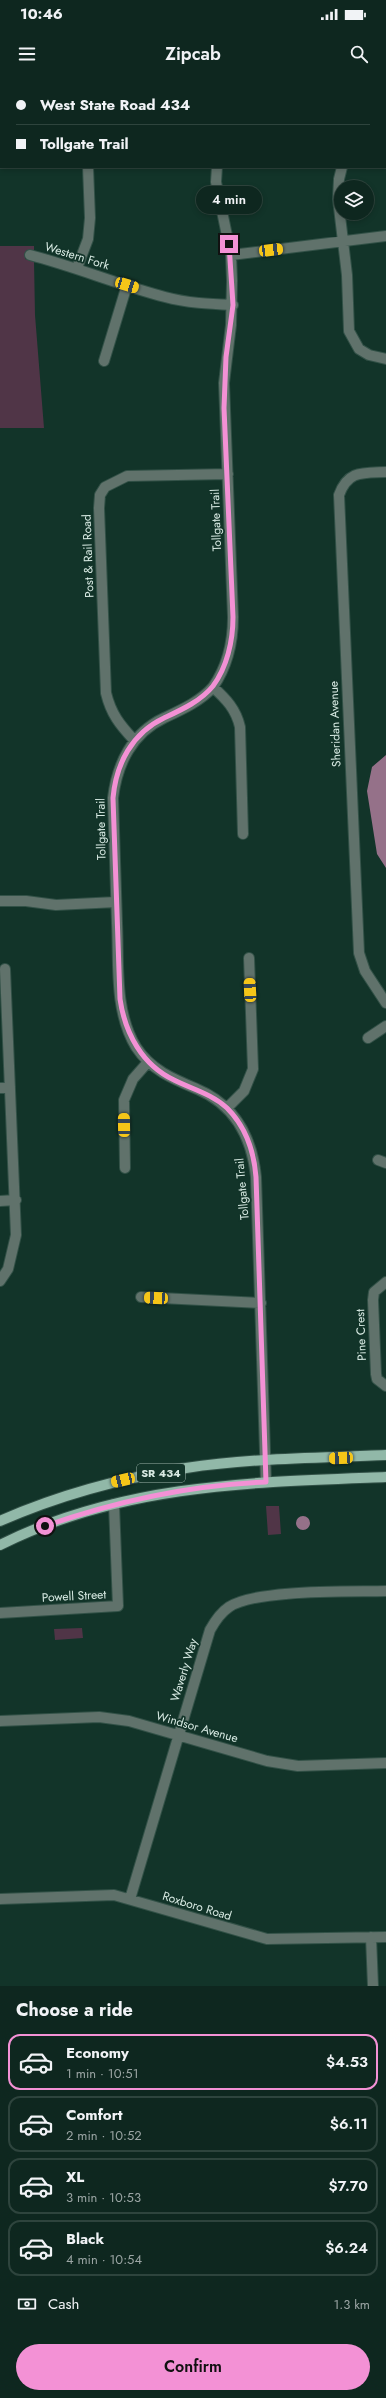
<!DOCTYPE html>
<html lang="en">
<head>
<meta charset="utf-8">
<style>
	:root { --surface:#0e271f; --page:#172f28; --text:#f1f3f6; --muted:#9ba5a4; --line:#2e443d; --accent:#f391d5 }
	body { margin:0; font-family:Jost,sans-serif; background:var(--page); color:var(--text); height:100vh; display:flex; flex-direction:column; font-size:15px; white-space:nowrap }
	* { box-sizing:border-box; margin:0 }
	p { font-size:13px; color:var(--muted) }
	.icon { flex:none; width:22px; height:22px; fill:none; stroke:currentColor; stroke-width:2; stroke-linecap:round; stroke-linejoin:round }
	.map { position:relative; height:1906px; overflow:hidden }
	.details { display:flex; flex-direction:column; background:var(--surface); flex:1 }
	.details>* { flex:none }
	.banner { position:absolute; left:0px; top:0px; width:386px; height:88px; box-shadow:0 2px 6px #0003,0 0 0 1px var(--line); display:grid; align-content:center; height:88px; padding:0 16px; background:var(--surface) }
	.buttons { position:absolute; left:334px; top:100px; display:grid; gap:8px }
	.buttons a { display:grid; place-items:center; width:40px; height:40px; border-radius:50%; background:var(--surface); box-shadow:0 2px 6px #0003,0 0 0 1px var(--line); font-size:20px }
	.end { position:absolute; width:18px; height:18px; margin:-9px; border:5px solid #f391d5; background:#111; box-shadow:0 0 0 2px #111 }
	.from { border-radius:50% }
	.bubble { position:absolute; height:28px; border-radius:14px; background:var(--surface); box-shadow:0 2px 6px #0003,0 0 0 1px var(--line); font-size:13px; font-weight:600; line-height:28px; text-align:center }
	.car { position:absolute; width:12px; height:24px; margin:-12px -6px; border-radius:5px; box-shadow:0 0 3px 1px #0007; background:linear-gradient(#f5c518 24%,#345 0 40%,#f5c518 0 76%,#345 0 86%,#f5c518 0) }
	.banner b { display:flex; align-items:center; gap:14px; height:38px; font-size:15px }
	.banner b+b { border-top:1px solid var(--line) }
	.banner i { width:10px; height:10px; background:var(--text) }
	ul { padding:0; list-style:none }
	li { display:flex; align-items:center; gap:12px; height:56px; margin:0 8px 6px; padding:0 8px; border:2px solid var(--line); border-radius:12px }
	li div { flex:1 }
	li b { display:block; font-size:15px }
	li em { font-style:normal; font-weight:600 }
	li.current { border-color:var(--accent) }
	li>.icon { width:36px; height:36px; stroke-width:1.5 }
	h2 { padding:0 16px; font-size:18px; line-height:48px }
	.pay { display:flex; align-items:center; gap:10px; height:44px; padding:0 16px; font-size:15px }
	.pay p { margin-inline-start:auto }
	.action { display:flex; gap:8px; margin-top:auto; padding:8px 16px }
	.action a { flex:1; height:46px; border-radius:24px; background:var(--accent); color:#111; font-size:16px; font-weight:600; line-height:46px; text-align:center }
	.status { display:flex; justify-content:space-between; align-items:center; height:28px; padding:0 20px; background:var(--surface); direction:ltr }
	.status svg { height:11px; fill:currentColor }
	header { display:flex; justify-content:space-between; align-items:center; height:52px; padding:0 16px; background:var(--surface); font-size:18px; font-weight:600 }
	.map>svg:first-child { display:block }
</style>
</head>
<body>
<div class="status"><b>10:46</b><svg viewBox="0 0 49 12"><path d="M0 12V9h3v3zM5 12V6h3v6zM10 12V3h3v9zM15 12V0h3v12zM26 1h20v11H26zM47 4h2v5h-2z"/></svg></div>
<header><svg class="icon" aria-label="menu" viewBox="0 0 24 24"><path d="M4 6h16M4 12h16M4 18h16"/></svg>Zipcab<svg class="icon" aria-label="search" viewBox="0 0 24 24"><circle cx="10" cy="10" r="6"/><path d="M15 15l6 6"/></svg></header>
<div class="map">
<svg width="386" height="1906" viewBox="0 0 386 1906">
	<rect width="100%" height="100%" fill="#123429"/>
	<!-- green -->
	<path fill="#503547" d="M0 166H34V171L27 170 25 179 34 181 35 235 44 348H0Z
		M266 1426H279L281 1454 268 1455Z
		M82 1548 83 1558 55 1560 54 1549Z"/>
	<!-- water -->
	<path fill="#957189" d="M386 675V788L377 774 367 711 372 687Z
		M296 1443a7 7 0 1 1 14 0a7 7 0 1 1-14 0Z"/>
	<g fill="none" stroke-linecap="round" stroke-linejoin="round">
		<!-- minor casing -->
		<g stroke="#325147" stroke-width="12">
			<path id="minor" d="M91 1V0
				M260 1 261 0
				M385 19 386 18
				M217 87 216 102 231 175 232 201 231 245 224 303 233 537C233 561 227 587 213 607 201 621 181 630 164 638 132 653 117 684 113 718 114 760 116 801 117 843 119 883 114 931 136 967 151 990 173 999 197 1009 235 1025 252 1058 256 1097L266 1402
				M342 87 339 99 338 119 347 195 349 251 359 269 369 275 386 279
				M30 175C76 187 119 205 165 217 187 223 210 224 233 225
				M231 175 386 156
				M77 188 88 159 90 138 88 87
				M104 281 127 205
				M386 392C363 393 348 390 339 415L359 873 365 891 386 923
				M213 607C226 619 236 629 240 647L243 754
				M134 660C120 645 111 634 106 613L99 428 100 415 105 407 127 396 228 394
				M0 821H26L56 825 116 822
				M368 958 386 946
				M0 1008 10 1007
				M227 1028 244 1011 253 989 249 878
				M378 1080 386 1083
				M125 1088 124 1020 133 999 148 982
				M0 1121 16 1120
				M0 1201 8 1189 16 1155 5 889
				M386 1202 374 1212 373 1220 376 1294 377 1299 386 1306
				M141 1217 261 1223
				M0 1533 118 1526 114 1424
				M0 1641 99 1637 129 1641 267 1681 298 1686 386 1683
				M0 1819 114 1815 267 1859 386 1857
				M130 1819 210 1550C215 1541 220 1533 229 1527 256 1509 350 1512 386 1511
				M371 1857 373 1906"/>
		</g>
		<!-- major casing -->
		<g stroke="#325147" stroke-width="12">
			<path id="major" d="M0 1441C59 1415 122 1398 186 1388 252 1378 320 1378 386 1375
				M0 1465C122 1404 253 1402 386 1397"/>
		</g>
		<!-- minor -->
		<use href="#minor" stroke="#60726b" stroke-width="10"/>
		<!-- major -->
		<use href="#major" stroke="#91b8a8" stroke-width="10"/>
	</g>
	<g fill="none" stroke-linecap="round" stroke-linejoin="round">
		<!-- route -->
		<path stroke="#f391d5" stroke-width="5" d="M45 1446C117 1421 190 1405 266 1402L256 1097C254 1072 246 1047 227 1028 212 1014 192 1009 174 1000 142 985 125 953 120 919L113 718C116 684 132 653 164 638 181 630 201 621 213 606 227 587 233 561 233 537L224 328 226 277 233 225 229 164"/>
	</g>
	<g text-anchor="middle" stroke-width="3.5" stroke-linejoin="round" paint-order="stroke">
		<!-- shield labels -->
		<rect fill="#123429" stroke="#9db3ab" stroke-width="1" x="137" y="1384" width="48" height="18" rx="3"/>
		<g font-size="11" font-weight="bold" fill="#d8eae3">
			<text x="161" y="1397">SR 434</text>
		</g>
		<!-- street labels -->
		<g font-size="12" fill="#d8eae3" stroke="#123429">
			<text transform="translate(77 176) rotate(17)" y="4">Western Fork</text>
			<text transform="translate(216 440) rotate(-92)" y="4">Tollgate Trail</text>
			<text transform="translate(88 476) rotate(-92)" y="4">Post &amp; Rail Road</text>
			<text transform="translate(335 644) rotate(-92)" y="4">Sheridan Avenue</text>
			<text transform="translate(101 749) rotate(-91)" y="4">Tollgate Trail</text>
			<text transform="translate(242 1109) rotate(-95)" y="4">Tollgate Trail</text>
			<text transform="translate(361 1255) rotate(-92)" y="4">Pine Crest</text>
			<text transform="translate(74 1516) rotate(-3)" y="4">Powell Street</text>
			<text transform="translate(184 1590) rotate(-73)" y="4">Waverly Way</text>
			<text transform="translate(197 1647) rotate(16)" y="4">Windsor Avenue</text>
			<text transform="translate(197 1826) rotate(17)" y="4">Roxboro Road</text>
		</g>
	</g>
</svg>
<div class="buttons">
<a><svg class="icon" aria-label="layers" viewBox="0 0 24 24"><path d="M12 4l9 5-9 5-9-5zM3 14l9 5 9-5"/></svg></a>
</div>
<i class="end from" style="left:45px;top:1446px"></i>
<i class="end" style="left:229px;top:164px"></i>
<div class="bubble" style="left:196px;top:106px;width:66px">4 min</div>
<i class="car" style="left:271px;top:170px;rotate:83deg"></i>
<i class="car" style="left:127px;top:205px;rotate:107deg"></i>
<i class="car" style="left:250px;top:910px;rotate:357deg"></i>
<i class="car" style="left:124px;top:1045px;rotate:359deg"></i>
<i class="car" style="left:156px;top:1218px;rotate:273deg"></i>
<i class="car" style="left:341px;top:1378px;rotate:267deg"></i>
<i class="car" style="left:123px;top:1400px;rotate:257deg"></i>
<div class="banner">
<b><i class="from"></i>West State Road 434</b>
<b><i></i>Tollgate Trail</b>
</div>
</div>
<section class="details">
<h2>Choose a ride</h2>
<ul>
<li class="current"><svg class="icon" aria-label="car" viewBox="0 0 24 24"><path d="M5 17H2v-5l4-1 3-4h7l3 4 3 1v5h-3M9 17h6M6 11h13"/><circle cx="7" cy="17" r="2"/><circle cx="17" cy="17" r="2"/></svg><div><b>Economy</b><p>1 min · 10:51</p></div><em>$4.53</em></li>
<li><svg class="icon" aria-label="car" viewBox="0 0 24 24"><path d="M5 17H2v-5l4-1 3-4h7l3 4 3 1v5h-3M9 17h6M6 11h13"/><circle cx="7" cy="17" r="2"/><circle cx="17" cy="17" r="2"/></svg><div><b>Comfort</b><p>2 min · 10:52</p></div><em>$6.11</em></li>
<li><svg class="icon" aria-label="car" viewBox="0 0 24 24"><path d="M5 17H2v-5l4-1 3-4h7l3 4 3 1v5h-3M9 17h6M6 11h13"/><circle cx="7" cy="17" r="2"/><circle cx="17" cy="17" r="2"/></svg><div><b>XL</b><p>3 min · 10:53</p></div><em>$7.70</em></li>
<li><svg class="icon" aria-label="car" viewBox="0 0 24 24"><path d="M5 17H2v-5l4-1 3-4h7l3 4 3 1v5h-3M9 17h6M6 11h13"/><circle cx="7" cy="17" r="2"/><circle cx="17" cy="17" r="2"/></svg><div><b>Black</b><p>4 min · 10:54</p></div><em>$6.24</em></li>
</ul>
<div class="pay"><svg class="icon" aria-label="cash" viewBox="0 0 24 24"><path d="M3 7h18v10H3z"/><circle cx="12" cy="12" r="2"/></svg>Cash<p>1.3 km</p></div>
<div class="action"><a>Confirm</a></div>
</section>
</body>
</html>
